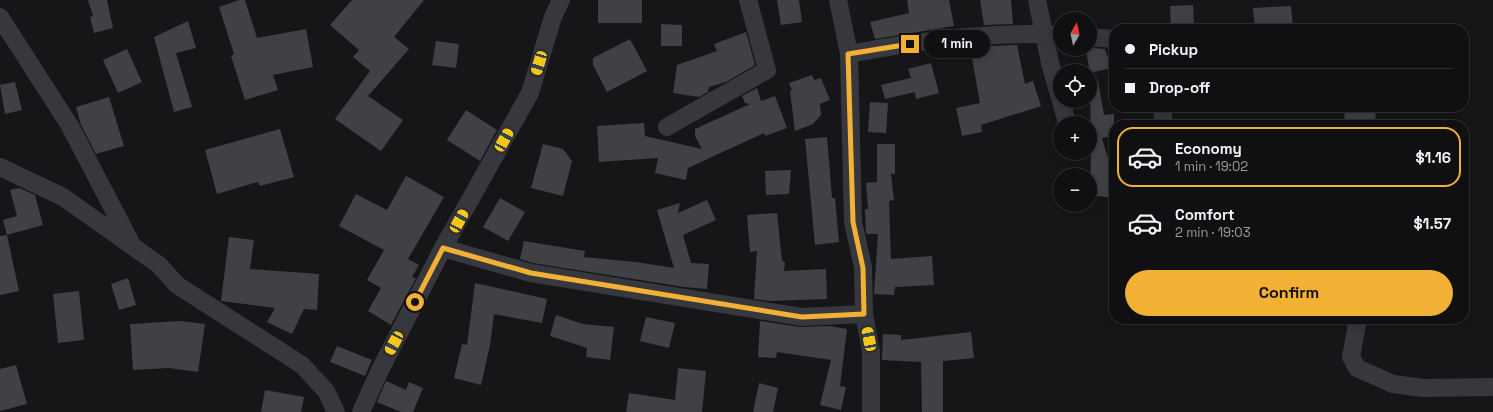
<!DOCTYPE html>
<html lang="en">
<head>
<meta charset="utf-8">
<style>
	:root { --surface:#101012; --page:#1e1e20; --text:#f1f3f6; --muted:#9c9d9f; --line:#303032; --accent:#f2b134 }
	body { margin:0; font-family:"Space Grotesk",sans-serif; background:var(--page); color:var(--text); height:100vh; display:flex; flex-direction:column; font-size:15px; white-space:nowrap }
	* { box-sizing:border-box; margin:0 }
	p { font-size:13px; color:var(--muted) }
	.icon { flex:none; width:22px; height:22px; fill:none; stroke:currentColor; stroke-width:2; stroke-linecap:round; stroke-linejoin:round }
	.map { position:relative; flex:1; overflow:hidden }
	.panel { position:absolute; left:1109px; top:120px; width:360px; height:204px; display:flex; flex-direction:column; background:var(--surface); border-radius:16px; box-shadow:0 2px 10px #0003,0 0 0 1px var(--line) }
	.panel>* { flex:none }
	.guide { position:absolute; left:1109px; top:24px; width:360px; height:88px; border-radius:16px; box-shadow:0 2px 10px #0003,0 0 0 1px var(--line); display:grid; align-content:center; height:88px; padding:0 16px; background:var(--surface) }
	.needle { width:26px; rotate:9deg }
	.buttons { position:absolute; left:1053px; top:12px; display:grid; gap:8px }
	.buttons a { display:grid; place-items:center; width:44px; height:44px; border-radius:50%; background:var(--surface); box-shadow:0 2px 10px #0003,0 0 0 1px var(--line); font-size:20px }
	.end { position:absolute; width:18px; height:18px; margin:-9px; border:5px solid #f2b134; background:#111; box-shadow:0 0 0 2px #111 }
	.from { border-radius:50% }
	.bubble { position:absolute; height:28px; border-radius:14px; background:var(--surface); box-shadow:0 2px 10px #0003,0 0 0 1px var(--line); font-size:13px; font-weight:600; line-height:28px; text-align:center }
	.car { position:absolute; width:12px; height:24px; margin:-12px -6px; border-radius:5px; box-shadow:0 0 3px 1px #0007; background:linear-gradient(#f5c518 24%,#345 0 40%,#f5c518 0 76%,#345 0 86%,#f5c518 0) }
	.guide b { display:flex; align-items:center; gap:14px; height:38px; font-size:15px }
	.guide b+b { border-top:1px solid var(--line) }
	.guide i { width:10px; height:10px; background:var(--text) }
	ul { padding:7px 0 0; list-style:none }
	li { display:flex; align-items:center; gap:12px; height:60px; margin:0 8px 6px; padding:0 8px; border:2px solid transparent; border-radius:16px }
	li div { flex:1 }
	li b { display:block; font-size:15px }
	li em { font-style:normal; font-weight:600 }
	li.selected { border-color:var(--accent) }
	li>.icon { width:36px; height:36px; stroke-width:1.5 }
	.action { display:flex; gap:8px; margin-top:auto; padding:8px 16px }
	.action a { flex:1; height:46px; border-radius:24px; background:var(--accent); color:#111; font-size:16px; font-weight:600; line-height:46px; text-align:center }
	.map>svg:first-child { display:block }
</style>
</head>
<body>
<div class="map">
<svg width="1493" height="412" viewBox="0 0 1493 412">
	<rect width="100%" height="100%" fill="#161618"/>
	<!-- building -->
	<path fill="#404145" d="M88 0H107L113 28 94 33 90 17 93 16Z
		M239 0H245L257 38 306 29 313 67 273 75 278 90 245 100 231 56 234 54 219 7Z
		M352 0H424L394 37 409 49 368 96 403 120 381 151 335 119 370 71 353 57 359 50 330 25Z
		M598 0H642V23H598Z
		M777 0H799L802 22 781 25Z
		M907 0H949L954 26 875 39 870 22 909 13Z
		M980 0H1011L1013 24 984 25Z
		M1193 5 1194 29H1171L1170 6Z
		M1291 6 1293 29H1255L1253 8Z
		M188 21 196 48 176 53 192 107 174 112 154 37Z
		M661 24 682 25V46H661Z
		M746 32 755 65 726 82 709 87 708 92 699 97 673 93 677 65 717 51 714 44Z
		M630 39 647 71 607 92 593 65V58Z
		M436 41 459 44 456 68 432 65Z
		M1017 45 1025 84 1033 81 1041 106 981 125 982 132 962 136 956 108 980 103 970 47Z
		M1093 48 1105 49 1111 68 1090 73 1086 50Z
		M127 49 142 82 118 93 103 60Z
		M931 63 939 93 916 99 915 92 885 99 881 85 911 78 908 69Z
		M812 75 814 80 821 78 830 100 820 104 821 115 813 124 795 131 790 91 792 90 789 83Z
		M1098 81 1104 115 1114 114V136L1102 138 1114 178V198L1090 195 1091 155 1090 82Z
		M15 82 22 110 5 114 0 85Z
		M757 88 761 101 775 96 787 128 765 136 764 133 688 168 686 180 655 173 658 158 599 162 597 126 644 123 645 136 702 149 695 136V129L750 104 745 103 742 96Z
		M109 97 124 146 96 154 81 125 76 107Z
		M870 102 888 103 886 133 868 132Z
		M1345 107H1376L1375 125H1344Z
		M466 110 497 130 480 161 447 140Z
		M280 129 294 177 260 186 258 182 217 194 205 150Z
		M827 137 832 198H835L839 242 815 245 805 139Z
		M543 144 563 149 572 161 563 196 531 188Z
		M877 144H895V174H891L894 200 889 201 891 259 932 256 934 285 895 287 894 295 874 294 878 234H867L866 233 865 209H868L866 183 877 182Z
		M791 170 789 194 766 195 765 171Z
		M406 176 444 197 408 259 419 265 412 277 416 278 391 325 368 311 381 288 367 280 384 250 339 226 356 194 387 210Z
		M19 188 35 195 43 225 7 235 19 291 0 295V236L7 235 3 220 17 216 10 190Z
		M500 198 525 212 508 241 483 227Z
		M707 200 716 220 683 235 691 263 709 264 707 289 684 287 533 263 520 259 524 241 585 251 584 257 636 262 674 268 657 210 680 203 678 213Z
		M777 213 782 261 785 262 784 271 826 269 827 299 770 301 754 299 757 251 750 252 747 215Z
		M229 237 254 240 250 269 319 274 317 310 304 309 292 334 267 322 275 308 221 301Z
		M128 278 136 305 119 310 111 284Z
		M475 283 547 299 542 323 494 314 490 345 481 385 454 378 462 344 467 345Z
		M79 291 84 340 58 343 53 294Z
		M556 315 583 324 614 327 610 360 586 357 587 348 550 336Z
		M646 317 675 323 669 348 640 341Z
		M181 321 205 324 198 372 169 368 133 370 130 324Z
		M760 321 800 327 829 326 847 329 840 386 846 387 841 410 820 405 831 360 777 352 776 358 758 357Z
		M971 332 974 358 943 361V412H922L921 362 882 360 883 334 901 335V340Z
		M337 346 372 360 365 376 330 362Z
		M16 365 27 404 0 411V369Z
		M678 368 706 371 702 412H626L629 393 675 400Z
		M386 381 406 390 409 382 423 388 413 412H401L377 402Z
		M759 383 778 388 773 412H753Z
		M265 390 304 397 301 412H261Z"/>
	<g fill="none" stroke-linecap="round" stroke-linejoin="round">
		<!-- street -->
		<path stroke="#37383d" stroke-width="18" d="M838 0 849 54 853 222 863 267 864 314 871 351V412
			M1037 0 1050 63 1060 98
			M0 17 70 126 131 243
			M1090 37 1114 39
			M849 54C918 41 990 31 1060 35
			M1061 101 1067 123
			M1162 107 1164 125
			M667 127 767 70 748 0
			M0 167 63 197 159 265 177 285 302 365 326 391 336 412
			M443 248 531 273 802 317 864 314
			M1358 319 1351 357 1357 368 1393 384 1423 388 1493 387
			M361 412 380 370 443 248 530 93 553 17 561 0"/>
	</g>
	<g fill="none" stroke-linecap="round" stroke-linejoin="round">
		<!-- route -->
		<path stroke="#f2b134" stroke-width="5" d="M415 302 443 248 531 273 802 317 864 314 863 268 853 222 848 54 910 44"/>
	</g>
</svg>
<div class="buttons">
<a><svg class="needle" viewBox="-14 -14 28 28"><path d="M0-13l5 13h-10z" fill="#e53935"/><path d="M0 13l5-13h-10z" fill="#9c9d9f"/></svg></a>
<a><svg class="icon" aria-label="locate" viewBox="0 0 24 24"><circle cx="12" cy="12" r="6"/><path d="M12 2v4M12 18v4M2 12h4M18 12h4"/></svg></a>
<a>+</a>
<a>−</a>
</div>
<i class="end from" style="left:415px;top:302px"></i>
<i class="end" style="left:910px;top:44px"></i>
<div class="bubble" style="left:924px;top:30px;width:66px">1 min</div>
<i class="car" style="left:539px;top:63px;rotate:197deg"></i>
<i class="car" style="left:504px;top:140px;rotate:29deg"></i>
<i class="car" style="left:459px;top:221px;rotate:29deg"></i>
<i class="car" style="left:869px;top:339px;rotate:349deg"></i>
<i class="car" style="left:394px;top:343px;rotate:208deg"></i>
<div class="guide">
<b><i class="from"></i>Pickup</b>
<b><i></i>Drop-off</b>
</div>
<section class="panel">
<ul>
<li class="selected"><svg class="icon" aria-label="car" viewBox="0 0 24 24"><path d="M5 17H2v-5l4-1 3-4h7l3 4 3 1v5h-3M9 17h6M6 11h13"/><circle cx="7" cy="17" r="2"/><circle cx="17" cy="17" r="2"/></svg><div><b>Economy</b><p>1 min · 19:02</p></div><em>$1.16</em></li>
<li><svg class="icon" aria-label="car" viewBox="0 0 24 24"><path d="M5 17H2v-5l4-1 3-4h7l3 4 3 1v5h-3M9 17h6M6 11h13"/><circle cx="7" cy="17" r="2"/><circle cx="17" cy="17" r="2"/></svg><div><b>Comfort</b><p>2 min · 19:03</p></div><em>$1.57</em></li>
</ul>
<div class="action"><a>Confirm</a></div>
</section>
</div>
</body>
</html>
